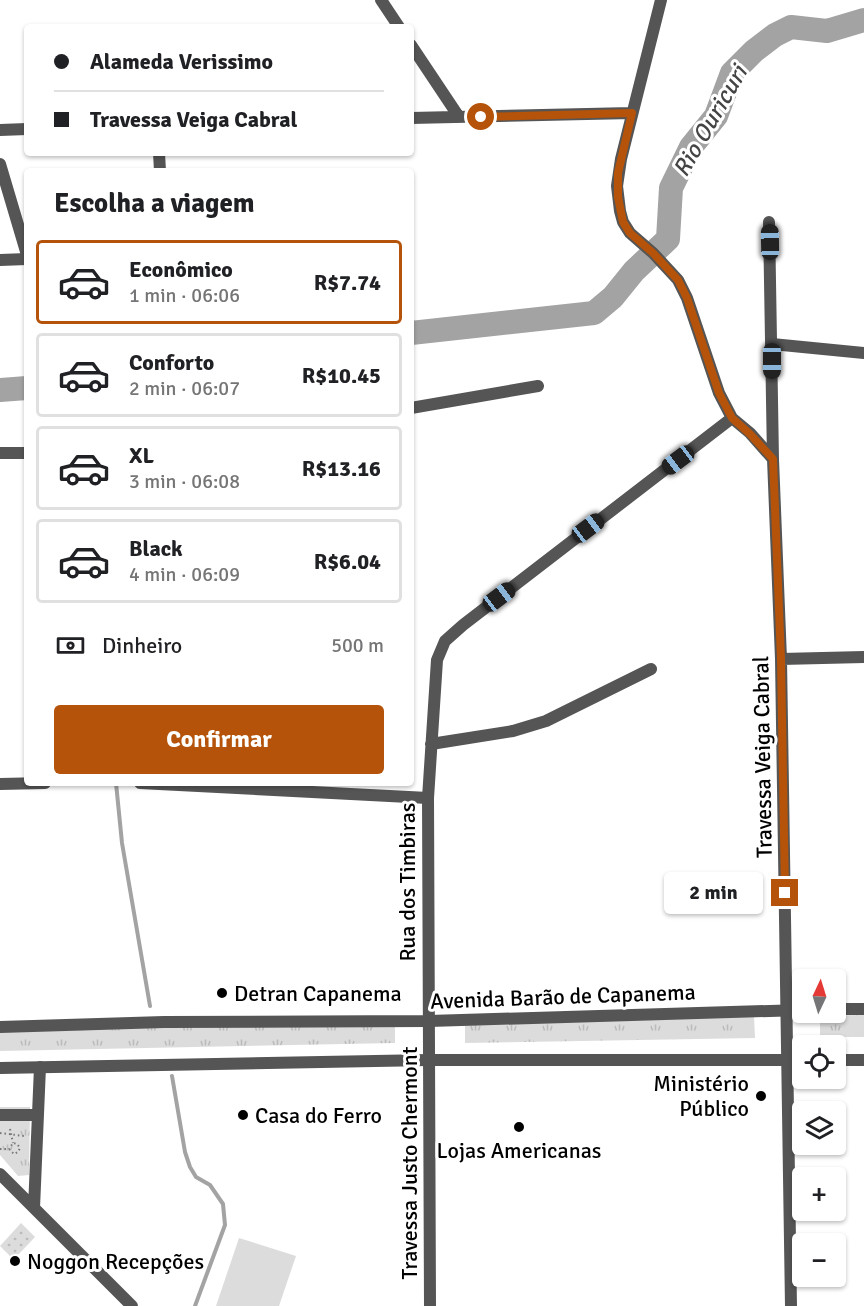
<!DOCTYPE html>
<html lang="pt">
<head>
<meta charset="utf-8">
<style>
	:root { --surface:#fff; --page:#f2f2f2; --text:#202124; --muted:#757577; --line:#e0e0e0; --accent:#b45309 }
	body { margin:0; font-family:Signika,sans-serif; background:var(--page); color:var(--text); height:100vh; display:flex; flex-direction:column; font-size:22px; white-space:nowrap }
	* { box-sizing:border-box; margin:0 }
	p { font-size:20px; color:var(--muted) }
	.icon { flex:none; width:33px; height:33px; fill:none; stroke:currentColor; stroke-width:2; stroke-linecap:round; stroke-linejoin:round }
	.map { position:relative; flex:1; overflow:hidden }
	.details { position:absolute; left:24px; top:168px; width:390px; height:618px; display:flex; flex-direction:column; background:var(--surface); border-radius:6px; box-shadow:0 2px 4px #0004 }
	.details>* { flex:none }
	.top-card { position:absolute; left:24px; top:24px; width:390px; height:132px; border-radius:6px; box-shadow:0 2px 4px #0004; display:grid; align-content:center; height:132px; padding:0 30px; background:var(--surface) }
	.needle { width:39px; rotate:4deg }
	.buttons { position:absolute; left:792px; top:969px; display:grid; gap:12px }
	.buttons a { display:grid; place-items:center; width:54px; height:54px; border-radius:6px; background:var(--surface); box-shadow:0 2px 4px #0004; font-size:30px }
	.end { position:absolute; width:27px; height:27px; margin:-14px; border:8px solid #b45309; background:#fff; box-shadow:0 0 0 3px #fff }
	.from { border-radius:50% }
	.bubble { position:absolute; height:42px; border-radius:6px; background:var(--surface); box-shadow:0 2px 4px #0004; font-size:20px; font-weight:700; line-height:42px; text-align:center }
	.car { position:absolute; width:18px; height:36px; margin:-18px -9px; border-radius:8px; box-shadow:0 0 4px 2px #0007; background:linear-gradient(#222 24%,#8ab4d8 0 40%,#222 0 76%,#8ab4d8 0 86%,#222 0) }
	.top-card b { display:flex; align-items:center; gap:21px; height:57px; font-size:22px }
	.top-card b+b { border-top:2px solid var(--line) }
	.top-card i { width:15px; height:15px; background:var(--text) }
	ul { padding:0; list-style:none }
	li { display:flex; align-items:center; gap:18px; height:84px; margin:0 12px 9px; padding:0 18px; border:3px solid var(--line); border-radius:6px }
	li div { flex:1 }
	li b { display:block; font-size:22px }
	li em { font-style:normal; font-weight:700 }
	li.selected { border-color:var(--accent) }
	li>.icon { width:54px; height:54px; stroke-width:1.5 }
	h2 { padding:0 30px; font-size:27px; line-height:72px }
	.pay { display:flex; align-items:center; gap:15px; height:66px; padding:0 30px; font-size:22px }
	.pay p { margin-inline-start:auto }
	.button { display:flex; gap:12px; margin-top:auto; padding:12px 30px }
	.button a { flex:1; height:69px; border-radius:6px; background:var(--accent); color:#fff; font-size:24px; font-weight:700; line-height:69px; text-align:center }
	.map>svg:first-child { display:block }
</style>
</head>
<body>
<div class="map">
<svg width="864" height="1306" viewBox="0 0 864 1306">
	<defs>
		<pattern id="park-tufts" width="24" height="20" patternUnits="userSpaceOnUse" patternTransform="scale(1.5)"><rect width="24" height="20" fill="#dcdcdc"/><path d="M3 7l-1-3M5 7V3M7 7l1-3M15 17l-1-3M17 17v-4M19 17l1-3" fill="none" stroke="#bbb"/></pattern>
		<pattern id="garden-dots" width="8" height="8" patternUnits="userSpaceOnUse" patternTransform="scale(1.5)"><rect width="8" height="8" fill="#dcdcdc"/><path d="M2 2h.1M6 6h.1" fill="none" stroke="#bbb" stroke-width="1.8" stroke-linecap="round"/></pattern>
	</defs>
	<rect width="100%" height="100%" fill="#fff"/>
	<!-- grass -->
	<path fill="#dcdcdc" d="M239 1238 296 1256 279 1306H216Z"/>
	<!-- park -->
	<path fill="url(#park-tufts)" d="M864 1015V1037H820V1016Z
		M754 1016 755 1038 465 1043V1021Z
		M395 1021V1043L0 1051V1031Z
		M0 1107H30L29 1175 18 1176 0 1155Z"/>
	<!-- garden -->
	<path fill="url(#garden-dots)" d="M21 1223 35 1237 19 1254 10 1256 0 1246Z"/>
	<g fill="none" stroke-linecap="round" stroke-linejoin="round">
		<!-- stream -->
		<path stroke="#a3a3a3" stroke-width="4" d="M116 783 122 843 150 1006
			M172 1076 185 1152 190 1167 196 1177 210 1185 223 1204 225 1225 195 1306"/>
		<!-- river -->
		<path stroke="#a3a3a3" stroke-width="24" d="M411 333 594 313 613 297 634 271 668 239 671 188 691 147 716 116 732 73 754 51 775 35 791 27 827 31 864 20
			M0 390 27 388"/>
		<!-- path -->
		<path stroke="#777" stroke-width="2" stroke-dasharray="1.5 3" stroke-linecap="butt" d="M10 1129 13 1143
			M0 1133 24 1136
			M0 1149H9L14 1154 18 1152 20 1148 17 1144 13 1143 9 1149"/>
		<!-- minor -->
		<path stroke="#555" stroke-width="12" d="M381 0 399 27
			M661 0 621 159 617 186 620 211 623 222 630 233 653 253 678 280 687 298 719 393 732 418 750 433 773 459
			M411 45 459 117
			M411 118 632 113
			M0 130 27 129
			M159 153 160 171
			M0 164 27 255
			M769 222 773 459 781 659 791 1306
			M0 260 27 259
			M772 344 864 353
			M411 408 538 386
			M0 453H27
			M781 659 864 657
			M431 744 513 731 546 721 651 669
			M140 783 428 798
			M0 784 45 783
			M0 1115H37
			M0 1174 132 1306
			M34 1208 40 1067
			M430 1306 428 798 437 660 445 641 463 625 732 418"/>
		<!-- tertiary -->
		<path stroke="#555" stroke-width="12" d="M836 1009H864
			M0 1027 164 1022 429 1021 802 1010
			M836 1060H864
			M0 1068 429 1060H802"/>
	</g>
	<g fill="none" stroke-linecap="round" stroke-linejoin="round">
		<!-- route -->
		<path stroke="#b45309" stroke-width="8" d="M481 117 632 113 618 173V197L623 222 630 233 653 253 678 280 687 298 719 393 732 418 750 434 773 459 781 659 785 893"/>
	</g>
	<!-- markers -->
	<g fill="#000" stroke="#fff" stroke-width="2">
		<circle cx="222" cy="993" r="6"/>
		<circle cx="761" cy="1096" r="6"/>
		<circle cx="243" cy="1115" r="6"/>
		<circle cx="519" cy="1127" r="6"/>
		<circle cx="15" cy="1261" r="6"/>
	</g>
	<g text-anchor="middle" stroke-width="6" stroke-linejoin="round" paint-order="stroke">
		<!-- street labels -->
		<g font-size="22" fill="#000" stroke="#fff">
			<text transform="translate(762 757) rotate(-91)" y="8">Travessa Veiga Cabral</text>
			<text transform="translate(407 882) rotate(-90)" y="8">Rua dos Timbiras</text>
			<text transform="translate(563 996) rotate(-2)" y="8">Avenida Barão de Capanema</text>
			<text transform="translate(409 1163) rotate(-90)" y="8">Travessa Justo Chermont</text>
		</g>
		<!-- poi labels -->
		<g font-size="22" fill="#000" stroke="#fff" text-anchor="start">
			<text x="234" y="1001">Detran Capanema</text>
			<text x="749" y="1091" text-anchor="end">Ministério<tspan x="749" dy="25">Público</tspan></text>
			<text x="255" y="1123">Casa do Ferro</text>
			<text x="519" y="1158" text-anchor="middle">Lojas Americanas</text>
			<text x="27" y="1269">Noggon Recepções</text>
		</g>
		<!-- water labels -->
		<g font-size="24" font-style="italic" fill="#444" stroke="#fff">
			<text transform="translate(710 121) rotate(-60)" y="8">Rio Ouricuri</text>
		</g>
	</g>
</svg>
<div class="buttons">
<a><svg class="needle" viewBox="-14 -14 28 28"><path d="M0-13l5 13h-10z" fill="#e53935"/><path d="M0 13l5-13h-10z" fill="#757577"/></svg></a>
<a><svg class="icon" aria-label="locate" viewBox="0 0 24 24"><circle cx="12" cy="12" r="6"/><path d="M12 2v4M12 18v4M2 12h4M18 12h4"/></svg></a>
<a><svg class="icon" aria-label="layers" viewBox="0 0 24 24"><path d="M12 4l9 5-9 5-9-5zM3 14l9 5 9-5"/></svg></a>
<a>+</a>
<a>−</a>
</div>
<i class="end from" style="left:481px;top:117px"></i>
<i class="end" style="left:785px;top:893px"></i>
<div class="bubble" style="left:664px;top:872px;width:99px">2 min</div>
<i class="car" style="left:770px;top:242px;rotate:359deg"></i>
<i class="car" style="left:772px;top:361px;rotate:180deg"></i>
<i class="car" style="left:678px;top:460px;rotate:233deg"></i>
<i class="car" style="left:588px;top:528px;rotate:53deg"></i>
<i class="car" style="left:499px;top:597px;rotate:53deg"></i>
<div class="top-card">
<b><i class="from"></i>Alameda Verissimo</b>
<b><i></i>Travessa Veiga Cabral</b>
</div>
<section class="details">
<h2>Escolha a viagem</h2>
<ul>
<li class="selected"><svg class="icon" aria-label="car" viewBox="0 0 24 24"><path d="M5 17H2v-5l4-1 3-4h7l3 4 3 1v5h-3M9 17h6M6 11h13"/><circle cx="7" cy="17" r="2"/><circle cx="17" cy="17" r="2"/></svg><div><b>Econômico</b><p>1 min · 06:06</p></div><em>R$7.74</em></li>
<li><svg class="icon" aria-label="car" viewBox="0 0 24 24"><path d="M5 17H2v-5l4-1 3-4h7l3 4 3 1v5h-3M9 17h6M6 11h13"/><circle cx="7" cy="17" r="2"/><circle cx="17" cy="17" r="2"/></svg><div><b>Conforto</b><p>2 min · 06:07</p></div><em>R$10.45</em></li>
<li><svg class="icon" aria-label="car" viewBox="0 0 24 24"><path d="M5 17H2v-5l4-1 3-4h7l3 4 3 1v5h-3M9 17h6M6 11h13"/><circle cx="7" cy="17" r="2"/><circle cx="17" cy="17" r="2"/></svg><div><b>XL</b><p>3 min · 06:08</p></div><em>R$13.16</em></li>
<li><svg class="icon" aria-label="car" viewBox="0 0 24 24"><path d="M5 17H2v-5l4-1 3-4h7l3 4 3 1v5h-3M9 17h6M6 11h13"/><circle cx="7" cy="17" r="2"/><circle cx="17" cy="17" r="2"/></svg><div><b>Black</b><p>4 min · 06:09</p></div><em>R$6.04</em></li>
</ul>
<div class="pay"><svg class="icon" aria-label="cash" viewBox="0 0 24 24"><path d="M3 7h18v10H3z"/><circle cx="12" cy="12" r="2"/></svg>Dinheiro<p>500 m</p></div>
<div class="button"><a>Confirmar</a></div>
</section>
</div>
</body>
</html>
